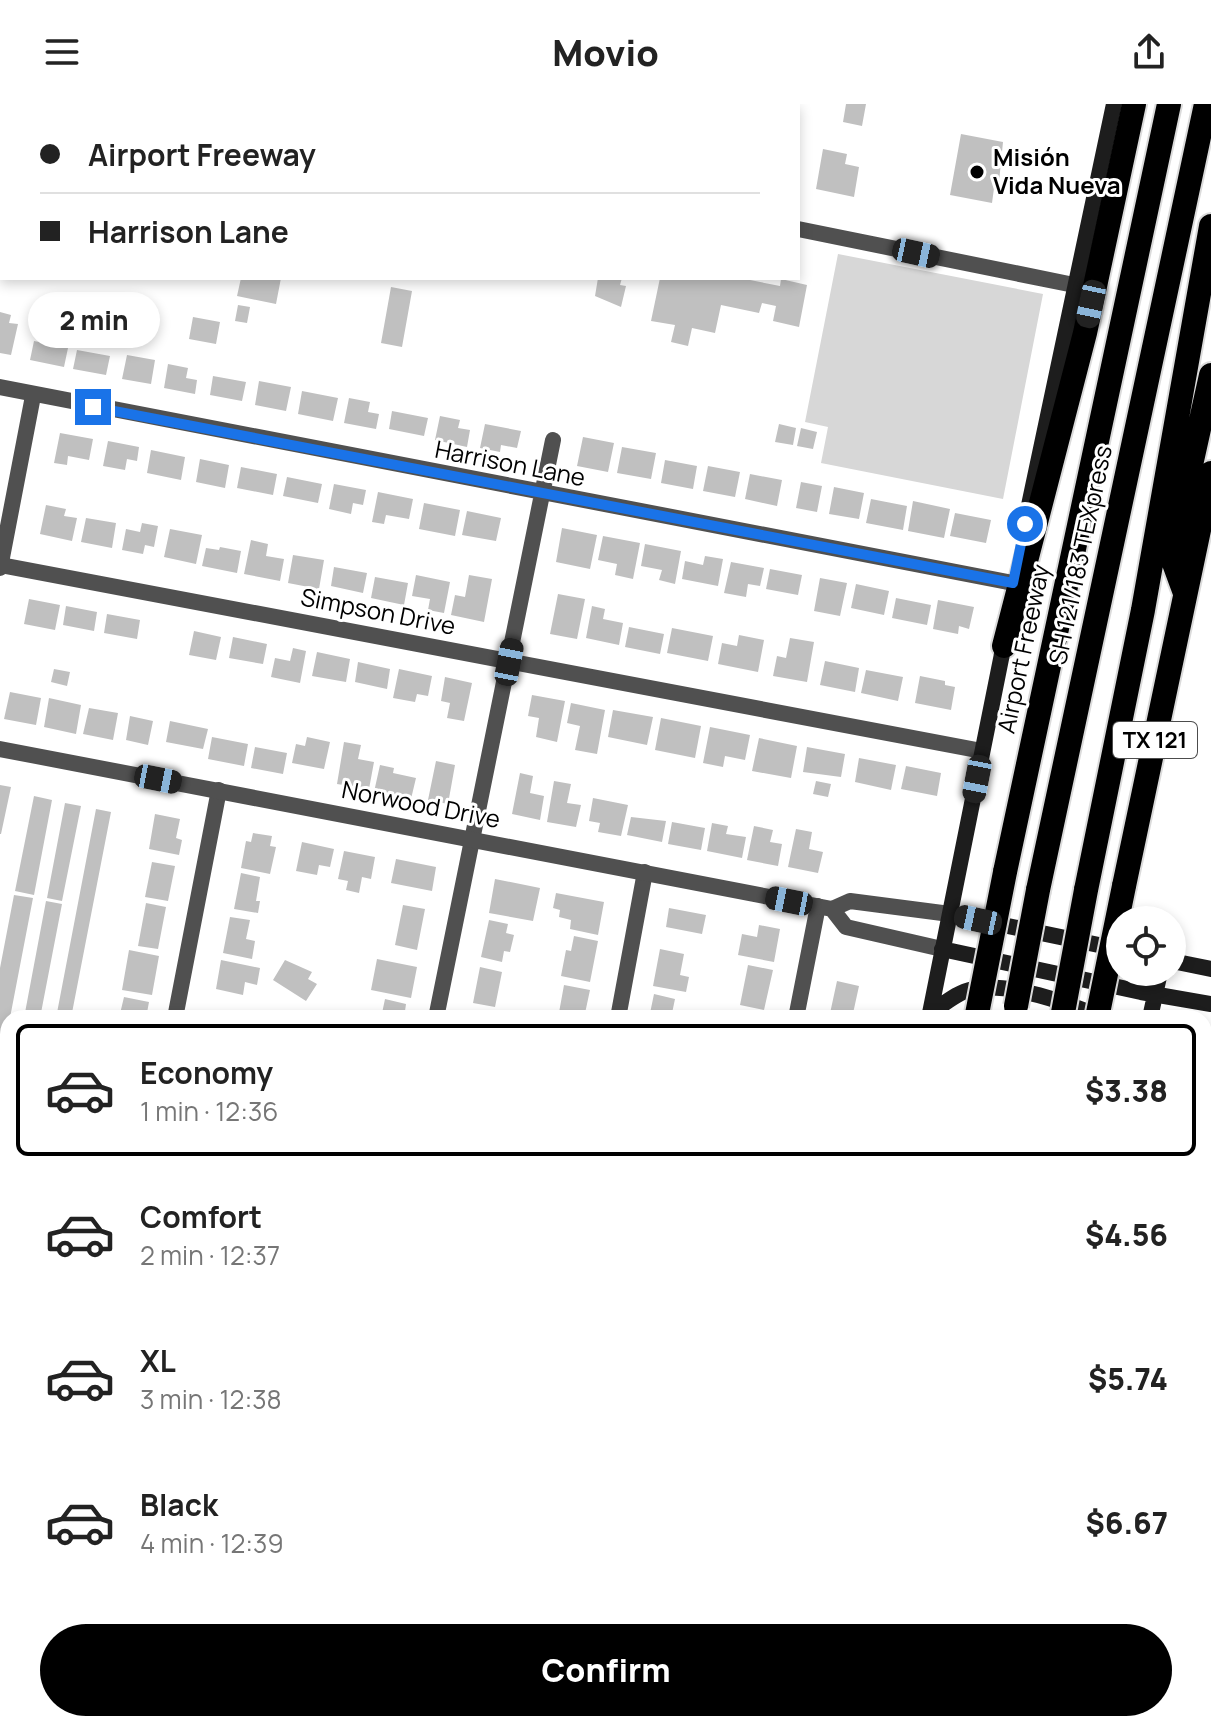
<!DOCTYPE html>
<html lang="en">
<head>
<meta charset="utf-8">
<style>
	:root { --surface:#fff; --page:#f2f2f2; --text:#222; --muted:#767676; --line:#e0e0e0; --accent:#000 }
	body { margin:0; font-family:Manrope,sans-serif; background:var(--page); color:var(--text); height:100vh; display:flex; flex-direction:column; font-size:30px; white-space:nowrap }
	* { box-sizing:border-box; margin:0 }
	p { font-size:26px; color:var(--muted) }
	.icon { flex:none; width:44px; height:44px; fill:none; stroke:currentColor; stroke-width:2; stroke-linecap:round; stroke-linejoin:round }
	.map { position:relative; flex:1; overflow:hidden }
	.panel { position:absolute; left:0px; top:906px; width:1212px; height:722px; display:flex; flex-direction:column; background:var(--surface); border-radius:24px 24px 0 0; box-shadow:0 4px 12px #0003 }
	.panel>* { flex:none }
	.hud { position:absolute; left:0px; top:0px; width:800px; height:176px; box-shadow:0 4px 12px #0003; display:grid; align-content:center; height:176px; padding:0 40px; background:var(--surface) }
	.fabs { position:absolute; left:1106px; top:802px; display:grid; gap:16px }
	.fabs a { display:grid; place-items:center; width:80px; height:80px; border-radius:50%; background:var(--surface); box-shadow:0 4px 12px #0003; font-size:40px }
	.end { position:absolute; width:36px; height:36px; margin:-18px; border:10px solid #1a73e8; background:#fff; box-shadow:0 0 0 4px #fff }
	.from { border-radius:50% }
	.bubble { position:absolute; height:56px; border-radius:28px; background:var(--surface); box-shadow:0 4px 12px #0003; font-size:26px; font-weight:800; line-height:56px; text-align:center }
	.car { position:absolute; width:24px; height:48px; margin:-24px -12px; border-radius:10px; box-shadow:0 0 6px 2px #0007; background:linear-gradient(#222 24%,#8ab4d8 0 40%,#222 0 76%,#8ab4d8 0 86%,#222 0) }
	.hud b { display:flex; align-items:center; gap:28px; height:76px; font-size:30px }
	.hud b+b { border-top:2px solid var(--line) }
	.hud i { width:20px; height:20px; background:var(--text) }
	ul { padding:14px 0 0; list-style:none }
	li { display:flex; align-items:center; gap:24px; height:132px; margin:0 16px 12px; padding:0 24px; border:4px solid transparent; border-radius:12px }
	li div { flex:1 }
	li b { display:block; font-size:30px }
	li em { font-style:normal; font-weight:800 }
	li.active { border-color:var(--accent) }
	li>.icon { width:72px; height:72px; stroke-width:1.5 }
	.button { display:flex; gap:16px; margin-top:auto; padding:16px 40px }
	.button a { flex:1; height:92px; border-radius:48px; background:var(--accent); color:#fff; font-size:32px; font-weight:800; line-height:92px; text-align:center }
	header { display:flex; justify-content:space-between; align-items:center; height:104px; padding:0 40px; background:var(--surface); font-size:36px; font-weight:800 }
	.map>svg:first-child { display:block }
</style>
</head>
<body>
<header><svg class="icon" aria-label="menu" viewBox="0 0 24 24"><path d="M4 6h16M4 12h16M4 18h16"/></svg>Movio<svg class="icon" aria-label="share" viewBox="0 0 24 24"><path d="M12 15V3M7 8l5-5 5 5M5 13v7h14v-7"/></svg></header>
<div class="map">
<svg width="1211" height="1627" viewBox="0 0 1211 1627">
	<rect width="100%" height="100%" fill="#fff"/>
	<!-- green -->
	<path fill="#d7d7d7" d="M838 150 1043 190 1003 395 821 359 828 323 805 318Z
		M1204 1201 1211 1203V1478L1204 1481Z
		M1211 1551V1627H1115L1116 1620H1204V1553Z"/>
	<!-- water -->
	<path fill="#9e9e9e" d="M0 986 8 988V1029L0 1026Z"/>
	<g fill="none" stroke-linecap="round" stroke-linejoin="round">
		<!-- stream -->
		<path stroke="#9e9e9e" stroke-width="4" d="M1204 1426 1211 1423"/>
	</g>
	<!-- building -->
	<path fill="#c0c0c0" d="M846 0H866L862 22 843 18Z
		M961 30 1003 38 999 78 995 77 992 99 950 91Z
		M823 45 847 50 845 60 859 63 854 93 816 85Z
		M241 174H281L276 200 237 192Z
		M598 174H622L620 181 626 182 621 203 595 192Z
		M660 174H740L780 182 781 175 807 181 799 223 773 217 776 202 762 199 759 209 721 201 715 229 692 224 688 242 671 238 675 221 651 217Z
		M391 183 412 187 402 243 381 239Z
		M238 201 250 203 247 219 235 217Z
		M0 208 11 211 9 219 18 220 11 251 0 249Z
		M193 213 220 218 216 240 189 235Z
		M34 237 68 244 64 263 30 256Z
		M77 246 110 252 106 271 73 265Z
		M127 251 155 256 151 280 122 275Z
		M168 260 188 264 186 274 197 276 195 290 164 284Z
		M213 272 246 278 242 297 210 291Z
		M259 277 291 283 286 307 255 301Z
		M302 287 338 294 333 317 298 310Z
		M349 294 370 298 368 308 379 310 376 325 344 319Z
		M392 307 428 314 424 332 389 325Z
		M440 312 460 316 458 324 470 326 467 343 435 336Z
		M485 320 521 327 517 344 501 341 500 348 480 344Z
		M779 320 796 324 793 341 775 338Z
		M801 324 817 328 813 345 797 342Z
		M60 329 93 335 89 356 68 352 67 361 54 359Z
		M583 333 614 339 608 368 577 362Z
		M108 337 139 343 137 357 127 355 125 366 103 362Z
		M622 343 656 349 651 375 617 369Z
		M151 346 185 353 181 376 147 369Z
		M200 355 229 361 225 384 196 378Z
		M665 356 697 362 693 385 661 379Z
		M708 362 740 368 735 393 703 387Z
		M241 363 277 370 273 391 237 384Z
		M750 370 782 376 777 402 745 395Z
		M287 373 322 380 318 399 283 392Z
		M801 378 822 382 817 408 796 404Z
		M334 380 366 386 363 401 353 399 351 410 329 405Z
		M834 383 864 389 859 415 829 410Z
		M378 388 413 395 409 415 386 411 384 420 372 418Z
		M871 395 907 402 903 426 866 419Z
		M913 397 950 405 944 434 908 427Z
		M424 399 460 406 455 432 419 425Z
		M46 401 66 405 64 412 77 414 72 437 40 430Z
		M467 407 501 414 496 437 462 431Z
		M955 409 991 416 986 439 950 432Z
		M86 414 116 419 112 444 81 438Z
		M142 419 158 422 154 443 145 441 143 450 122 446 126 425 140 428Z
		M562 424 597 431 590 465 556 458Z
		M170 425 202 431 196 460 164 453Z
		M603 432 640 439 633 475 615 471 617 460 598 456Z
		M251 436 268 440 266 452 284 455 280 477 244 470Z
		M645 440 681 447 675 480 659 476 662 466 641 462Z
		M220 443 241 447 237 469 202 462 206 444 219 446Z
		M293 451 324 456 319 485 288 479Z
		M705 452 723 455 718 482 682 475 685 457 703 461Z
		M731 458 764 464 760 482 748 480 746 493 724 489Z
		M334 463 367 469 363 489 331 482Z
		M770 465 802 471 798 491 766 485Z
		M416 471 450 478 444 509 428 506 430 495 412 492Z
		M469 471 492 475 484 518 451 511 455 491 465 493Z
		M375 473 408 479 404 501 371 494Z
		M820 474 847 479 840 512 814 507Z
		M856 480 889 487 884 511 851 504Z
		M558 490 585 495 577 535 550 530Z
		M896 494 931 501 927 521 892 514Z
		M29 495 60 501 55 526 24 520Z
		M938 496 974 503 969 525 959 522 958 530 933 525Z
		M66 502 97 508 94 527 63 521Z
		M592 502 605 505 603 515 623 519 619 541 586 534Z
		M107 510 140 516 137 535 104 529Z
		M629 523 664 530 660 550 625 543Z
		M672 524 713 532 708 557 667 549Z
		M194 527 221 533 216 556 189 551Z
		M739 531 764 536 758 568 718 560 722 539 737 542Z
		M233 533 267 540 263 560 229 554Z
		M790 534 814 538 807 578 773 572 777 552 786 554Z
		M293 544 306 547 300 579 271 573 275 554 290 557Z
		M317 548 350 555 346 578 312 572Z
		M825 557 859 564 855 588 820 581Z
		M358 558 390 565 387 585 355 578Z
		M54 565 70 568 67 582 51 578Z
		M399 565 432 572 428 592 417 590 415 598 393 594Z
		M866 566 903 573 898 597 861 589Z
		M920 572 945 577V581L955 583 951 606 915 599Z
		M445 573 472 579 464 617 447 614 450 599 441 597Z
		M10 588 41 594 36 621 4 615Z
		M532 591 565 597 557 638 536 633 539 614 528 612Z
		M49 594 81 601 76 630 44 623Z
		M571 599 605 606 597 650 575 646 580 622 567 619Z
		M89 604 118 609 113 636 83 630Z
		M613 606 653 613 647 641 608 633Z
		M130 612 153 617 148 641 126 636Z
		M661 614 701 622 695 654 655 646Z
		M170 617 208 625 203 645 166 638Z
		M710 623 750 631 745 656 725 652 723 663 703 659Z
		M212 633 248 640 244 662 208 655Z
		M307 633 330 638 324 665 292 659 296 640 305 642Z
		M759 634 797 642 791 674 752 667Z
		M344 638 361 641 358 655 374 658 369 685 337 680Z
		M255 643 287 649 283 670 251 664Z
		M807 643 845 650 841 673 803 668Z
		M859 654 896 661 891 686 855 678Z
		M436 657 455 661 448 700 428 696Z
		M380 661 394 664 393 669 416 674 411 695 374 688Z
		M906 662 941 669 937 692 901 685Z
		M520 669 533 672 530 689 544 692 540 716 512 710Z
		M554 677 571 680 567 699 581 701 576 723 547 718Z
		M816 677 831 680 828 693 813 690Z
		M0 681 11 683 1 730H0Z
		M34 692 52 696 34 791 15 787Z
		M593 694 628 701 621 732 598 728 600 719 589 717Z
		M65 699 81 702 62 797 47 794Z
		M96 705 111 708 71 914H56Z
		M155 710 180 715 176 734 182 736 179 751 149 745Z
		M631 713 666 717 662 738 627 731Z
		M672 718 705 724 701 746 668 740Z
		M712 719 728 722 726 730 746 733 742 754 707 747Z
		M754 722 773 726 770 738 782 740 778 762 747 756Z
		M796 725 812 728 809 745 823 748 818 769 788 763Z
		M253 729 272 732 270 742 276 743 270 770 241 764 246 737 251 738Z
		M302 738 334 745 330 763 319 761 317 771 296 767Z
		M344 747 375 753 371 775 362 773 359 789 346 786 348 777 338 775Z
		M396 755 436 763 432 787 391 779Z
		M152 758 175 762 168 797 145 793Z
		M241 769 260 773 256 797H260L258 809 234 805Z
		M495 775 540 784 533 817 489 809Z
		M556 789 604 798 598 831 570 825 571 816 559 813 560 806 553 804Z
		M14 791 33 794 4 945H0V864Z
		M46 797 62 800 40 914H24Z
		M146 799 166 803 158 845 138 842Z
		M403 801 425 805 417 846 395 841Z
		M669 804 706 811 702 830 666 823Z
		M230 813 250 816 246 835 255 837 252 855 223 849Z
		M489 816 508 820 506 829 514 831 510 848 504 847 502 858 481 853Z
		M759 821 780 825 774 858 738 851 742 830 757 833Z
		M574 832 598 837 590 878 561 872 566 846 571 847Z
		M660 845 684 850 680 871 689 873 686 888 653 882Z
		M129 846 159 852 152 891 122 886Z
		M377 855 417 863 411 894 371 886Z
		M221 856 260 864 257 881 245 878 243 891 216 885Z
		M285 856 312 868 308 875 317 880 306 897 273 876Z
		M748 861 773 866 764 906 740 901Z
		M480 863 502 868 495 903 473 899Z
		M837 877 859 882 852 914H829Z
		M564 881 590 886 584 914H558Z
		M654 890 675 895 671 914H649Z
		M124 893 149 898 146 914H119Z
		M385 895 406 900 404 914H381Z
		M8 1147V1181L2 1185 0 1152Z
		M0 1193 8 1194 4 1226 0 1225Z
		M8 1233V1272L0 1260V1238Z
		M0 1562 8 1565V1620H49L46 1627H0Z
		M375 1620H444L453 1627H384Z
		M577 1620H596L615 1622V1627H576Z
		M663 1620H702L701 1627H662Z
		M753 1620H777L776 1627H752Z"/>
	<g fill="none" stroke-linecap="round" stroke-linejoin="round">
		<!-- motorway casing -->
		<g stroke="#dbdbdb" stroke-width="28">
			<path id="motorway" d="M1185 489 1171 451 1211 271
				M1004 542 1085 229 1134 0
				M1005 768 1169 0
				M1124 782 1211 369
				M1038 786 1206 0
				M1086 786 1143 506 1211 122
				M892 1627 893 1620
				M930 1627V1620
				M975 1627V1620
				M1012 1627 1013 1620"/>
		</g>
		<!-- minor -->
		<path stroke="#505050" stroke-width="16" d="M133 0 144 2
			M798 125 1074 181
			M0 283 1013 479
			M1 461 982 647
			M0 464 33 292
			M175 914 219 686
			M436 914 553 336
			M618 914 645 768
			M796 914 818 802
			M1204 1176 1211 1178
			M0 1448 8 1450
			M290 1620 299 1627"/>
		<!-- tertiary -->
		<path stroke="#505050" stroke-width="16" d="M0 645 832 805 850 797 950 810
			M832 805 846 823 942 845"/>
		<!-- secondary -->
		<path stroke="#1d1d1d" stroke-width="16" d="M1028 406 1114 0
			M950 810 1118 845
			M942 845 1141 888 1211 900
			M1172 857 1211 865
			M929 910C943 901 957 888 973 885 1011 878 1068 899 1102 914
			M929 914 1005 535
			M1150 914 1160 868
			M857 1627 858 1620
			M1053 1627V1620"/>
		<!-- motorway -->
		<use href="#motorway" stroke="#000" stroke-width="24"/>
		<!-- motorway-bridge casing -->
		<g stroke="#dbdbdb" stroke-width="28" stroke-linecap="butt">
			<path id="motorway-bridge" d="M1016 902 1038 786
				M977 910 1005 768
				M1062 914 1086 786
				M1097 914 1124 782"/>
		</g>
		<!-- motorway-bridge -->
		<use href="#motorway-bridge" stroke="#000" stroke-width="24"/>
	</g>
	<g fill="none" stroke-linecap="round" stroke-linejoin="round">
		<!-- route -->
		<path stroke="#1a73e8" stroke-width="10" d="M93 303 1013 479 1025 420"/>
	</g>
	<!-- markers -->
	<circle fill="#000" stroke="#fff" stroke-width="3" cx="977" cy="68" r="8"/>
	<g text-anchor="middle" stroke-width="6" stroke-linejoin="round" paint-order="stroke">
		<!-- shield labels -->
		<rect fill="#fff" stroke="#4c4c4c" stroke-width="2" x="1113" y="618" width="84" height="36" rx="6"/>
		<g font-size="22" font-weight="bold" fill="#000">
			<text x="1155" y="644">TX 121</text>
		</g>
		<!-- poi labels -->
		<g font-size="24" font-weight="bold" fill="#000" stroke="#fff" text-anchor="start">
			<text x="993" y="62">Misión<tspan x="993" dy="28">Vida Nueva</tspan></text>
		</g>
		<!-- street labels -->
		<g font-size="24" fill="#000" stroke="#fff">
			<text transform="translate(510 360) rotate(11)" y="8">Harrison Lane</text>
			<text transform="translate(1081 451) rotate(-78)" y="8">SH 121/183 TEXpress</text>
			<text transform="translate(378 508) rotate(11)" y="8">Simpson Drive</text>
			<text transform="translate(1024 545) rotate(-78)" y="8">Airport Freeway</text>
			<text transform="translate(421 701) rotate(11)" y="8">Norwood Drive</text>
		</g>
	</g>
</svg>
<div class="fabs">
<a><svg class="icon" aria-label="locate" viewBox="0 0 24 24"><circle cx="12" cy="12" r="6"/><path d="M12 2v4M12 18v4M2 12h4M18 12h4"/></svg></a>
</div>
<i class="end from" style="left:1025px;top:420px"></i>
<i class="end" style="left:93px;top:303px"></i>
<div class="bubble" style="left:28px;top:188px;width:132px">2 min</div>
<i class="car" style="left:916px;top:149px;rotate:102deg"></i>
<i class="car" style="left:1091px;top:200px;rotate:192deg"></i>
<i class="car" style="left:509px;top:558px;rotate:11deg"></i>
<i class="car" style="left:158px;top:675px;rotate:101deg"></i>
<i class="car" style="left:977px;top:675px;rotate:191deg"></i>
<i class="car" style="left:789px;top:797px;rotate:281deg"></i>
<i class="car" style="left:978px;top:816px;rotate:282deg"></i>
<div class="hud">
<b><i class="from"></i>Airport Freeway</b>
<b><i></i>Harrison Lane</b>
</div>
<section class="panel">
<ul>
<li class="active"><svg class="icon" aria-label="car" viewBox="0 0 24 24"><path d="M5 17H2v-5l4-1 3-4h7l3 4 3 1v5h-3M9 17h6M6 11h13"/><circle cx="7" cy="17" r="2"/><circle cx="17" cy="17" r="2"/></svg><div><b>Economy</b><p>1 min · 12:36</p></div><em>$3.38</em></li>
<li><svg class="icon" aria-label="car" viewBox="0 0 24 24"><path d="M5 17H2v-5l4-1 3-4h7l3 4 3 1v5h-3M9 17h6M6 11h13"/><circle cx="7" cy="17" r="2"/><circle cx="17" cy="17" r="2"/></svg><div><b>Comfort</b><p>2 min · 12:37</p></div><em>$4.56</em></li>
<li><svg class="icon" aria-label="car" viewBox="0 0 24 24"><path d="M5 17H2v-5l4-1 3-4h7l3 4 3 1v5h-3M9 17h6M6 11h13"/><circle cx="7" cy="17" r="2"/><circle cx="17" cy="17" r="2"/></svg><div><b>XL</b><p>3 min · 12:38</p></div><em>$5.74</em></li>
<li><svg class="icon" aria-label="car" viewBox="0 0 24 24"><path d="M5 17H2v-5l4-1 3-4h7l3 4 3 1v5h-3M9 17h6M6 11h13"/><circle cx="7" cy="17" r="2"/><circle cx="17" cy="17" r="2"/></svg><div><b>Black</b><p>4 min · 12:39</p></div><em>$6.67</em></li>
</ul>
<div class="button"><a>Confirm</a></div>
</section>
</div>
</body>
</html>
